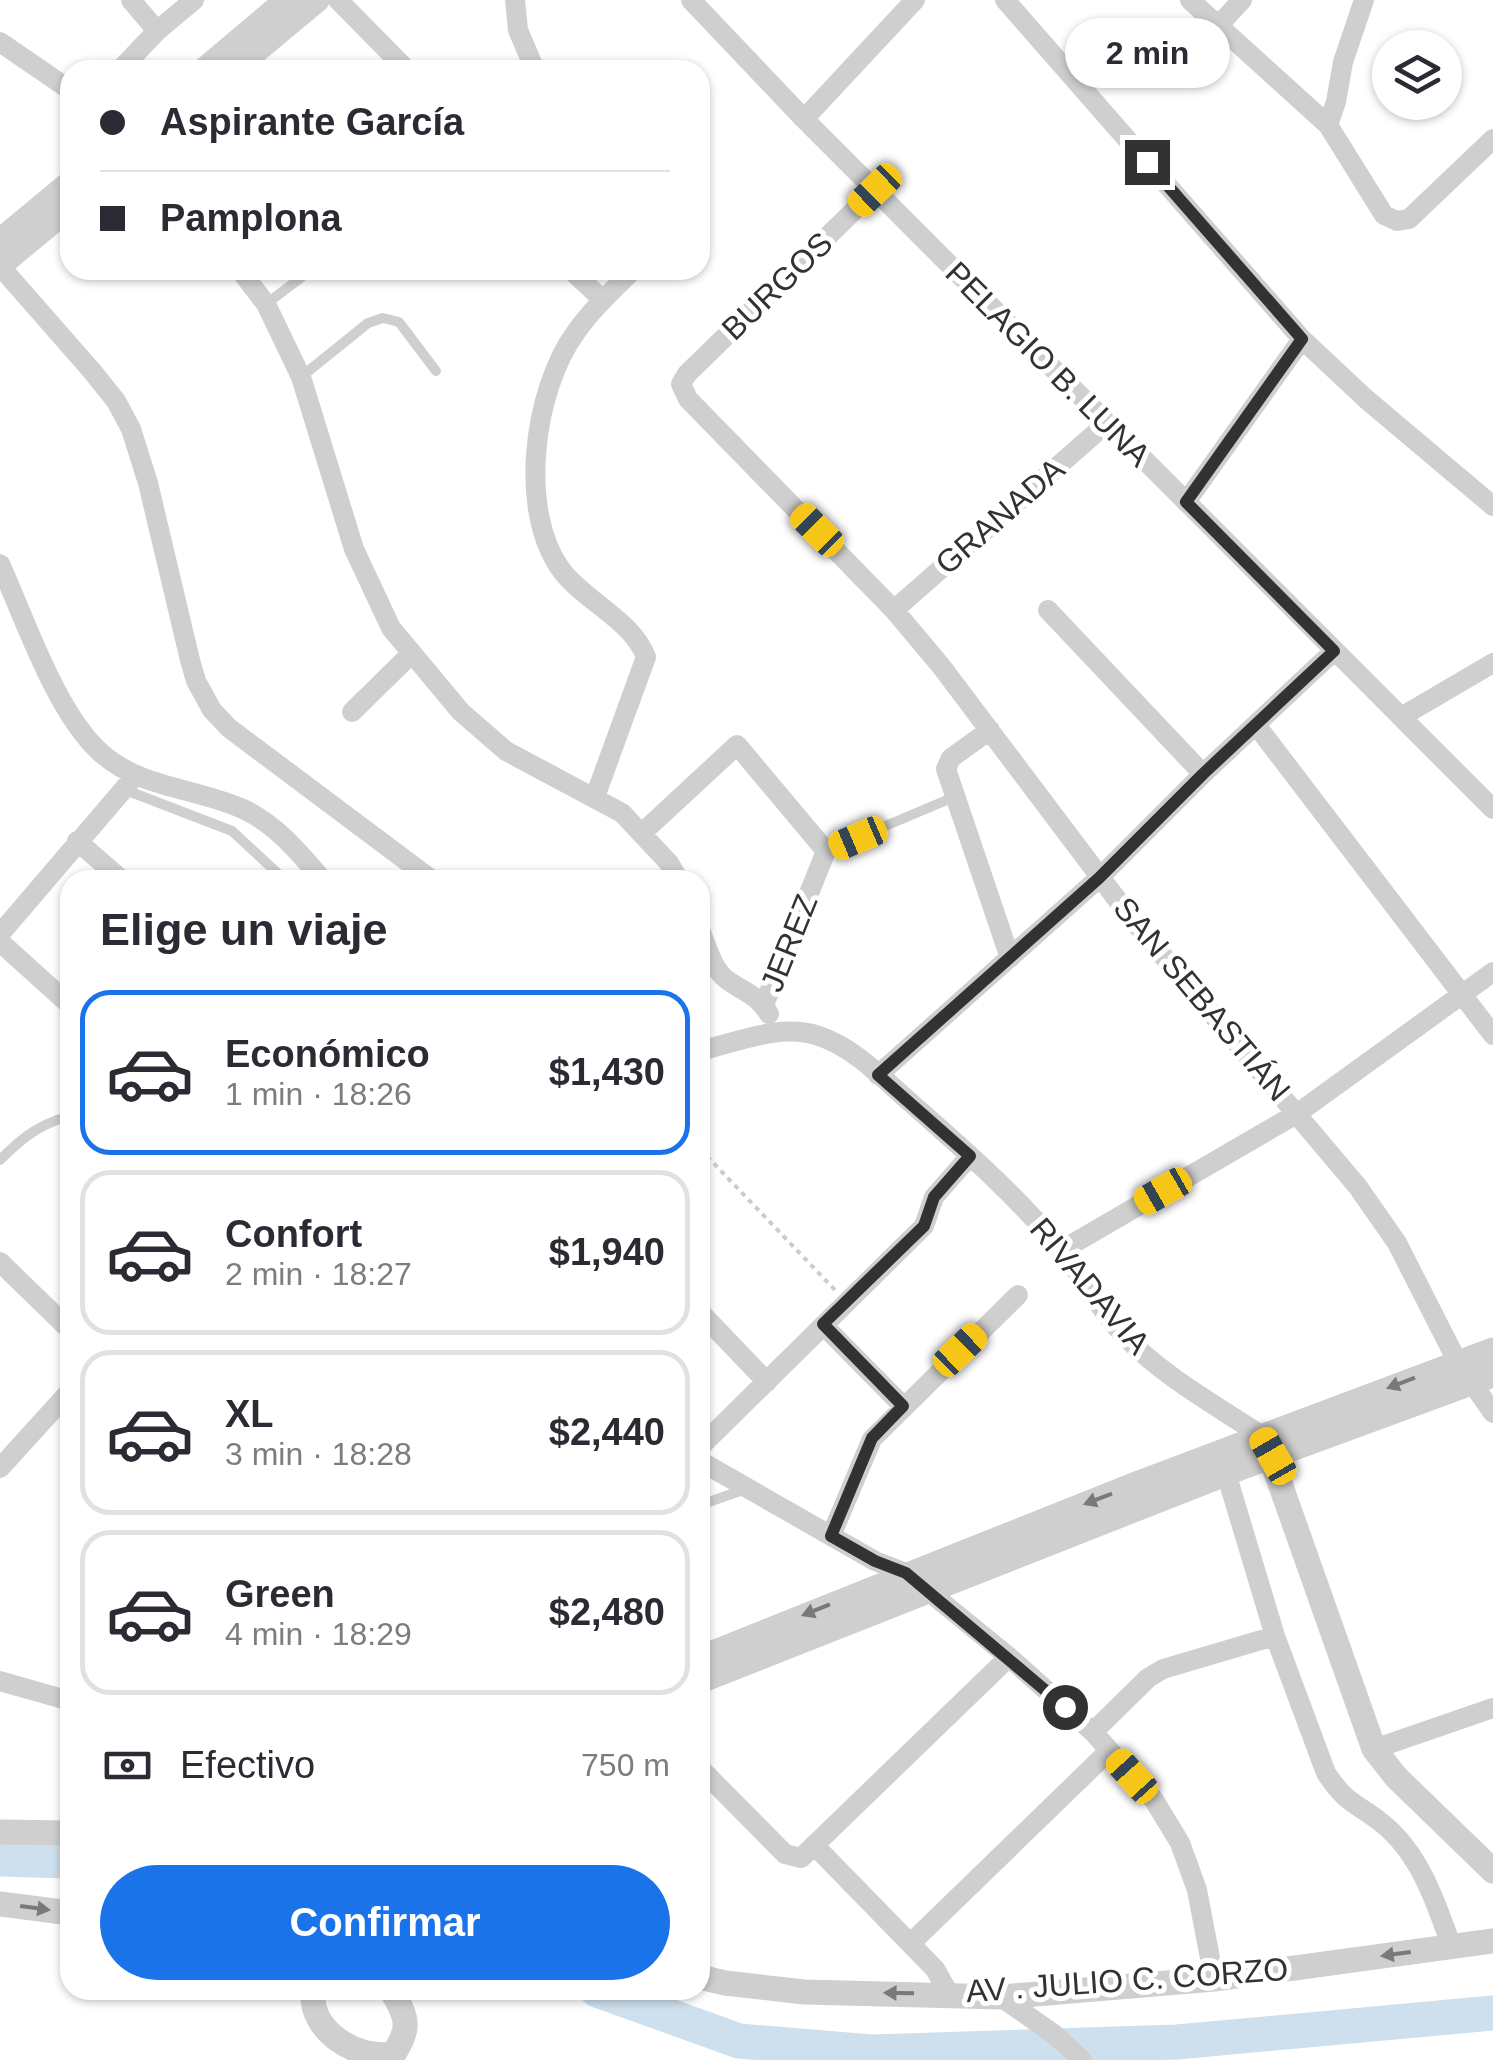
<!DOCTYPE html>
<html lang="es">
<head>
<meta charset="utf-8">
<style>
	:root { --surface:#fff; --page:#f7f7f7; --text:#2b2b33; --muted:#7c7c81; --line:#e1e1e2; --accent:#1a73e8 }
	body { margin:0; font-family:Helvetica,sans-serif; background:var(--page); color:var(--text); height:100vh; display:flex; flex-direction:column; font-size:38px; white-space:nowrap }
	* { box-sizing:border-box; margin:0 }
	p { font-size:32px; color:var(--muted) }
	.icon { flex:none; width:55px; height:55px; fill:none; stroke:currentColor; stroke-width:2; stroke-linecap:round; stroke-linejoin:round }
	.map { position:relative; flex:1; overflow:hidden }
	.drawer { position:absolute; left:60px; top:870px; width:650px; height:1130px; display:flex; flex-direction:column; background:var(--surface); border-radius:30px; box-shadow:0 2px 8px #0004 }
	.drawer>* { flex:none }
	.guide { position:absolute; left:60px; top:60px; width:650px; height:220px; border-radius:30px; box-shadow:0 2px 8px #0004; display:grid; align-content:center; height:220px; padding:0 40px; background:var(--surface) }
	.tools { position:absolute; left:1372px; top:30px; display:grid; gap:20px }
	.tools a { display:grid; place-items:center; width:90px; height:90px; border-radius:50%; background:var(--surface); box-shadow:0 2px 8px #0004; font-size:50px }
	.end { position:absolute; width:45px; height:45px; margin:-22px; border:12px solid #323232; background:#fff; box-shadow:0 0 0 5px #fff }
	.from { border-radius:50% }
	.bubble { position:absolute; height:70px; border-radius:35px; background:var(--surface); box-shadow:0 2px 8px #0004; font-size:32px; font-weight:700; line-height:70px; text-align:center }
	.car { position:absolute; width:30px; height:60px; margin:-30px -15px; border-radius:12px; box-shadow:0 0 8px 2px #0007; background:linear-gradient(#f5c518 24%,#345 0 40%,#f5c518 0 76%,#345 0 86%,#f5c518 0) }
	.guide b { display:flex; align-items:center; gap:35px; height:95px; font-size:38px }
	.guide b+b { border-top:2px solid var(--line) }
	.guide i { width:25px; height:25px; background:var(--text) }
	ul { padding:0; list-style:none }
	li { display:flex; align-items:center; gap:30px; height:165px; margin:0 20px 15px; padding:0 20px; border:5px solid var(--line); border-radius:30px }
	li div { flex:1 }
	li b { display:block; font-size:38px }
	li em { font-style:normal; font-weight:700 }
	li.on { border-color:var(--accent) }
	li>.icon { width:90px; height:90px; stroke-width:1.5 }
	h2 { padding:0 40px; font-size:45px; line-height:120px }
	.pay { display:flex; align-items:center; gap:25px; height:110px; padding:0 40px; font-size:38px }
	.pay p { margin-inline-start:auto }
	.cta { display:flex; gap:20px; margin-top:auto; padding:20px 40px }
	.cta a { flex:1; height:115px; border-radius:60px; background:var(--accent); color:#fff; font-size:40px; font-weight:700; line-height:115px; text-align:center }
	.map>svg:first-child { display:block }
</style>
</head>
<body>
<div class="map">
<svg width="1493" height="2060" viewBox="0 0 1493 2060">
	<rect width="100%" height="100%" fill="#fff"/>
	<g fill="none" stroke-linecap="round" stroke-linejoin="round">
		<!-- river -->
		<path stroke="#cee0ed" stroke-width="35" d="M0 1859 70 1861
			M597 1990 739 2041 872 2052 1177 2042 1493 2013"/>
		<!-- path -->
		<path stroke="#ccc" stroke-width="4" stroke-dasharray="5 5" stroke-linecap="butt" d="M700 1149 835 1290"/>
		<!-- service -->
		<path stroke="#cfcfcf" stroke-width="10" d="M266 304 311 270
			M301 377 368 323 383 318 399 322 436 371
			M123 789 232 831 285 880
			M826 851 954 797
			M0 1160C22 1138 39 1124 70 1116
			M700 1505 746 1489"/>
		<!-- minor -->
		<path stroke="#cfcfcf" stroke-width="20" d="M131 0 157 31
			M338 0 407 70
			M515 0 518 30 535 70
			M691 0 804 119 1493 809
			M1005 0 1302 339 1366 399 1493 506
			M1190 0 1328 125 1384 215 1397 221 1409 219 1493 139
			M1217 27 1242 0
			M0 42 70 90
			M120 70 157 31 194 0
			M804 119 915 0
			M1328 125 1336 102 1343 62 1364 0
			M875 190 687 374 681 384 688 399 894 610 941 666 1131 918 1358 1187 1397 1243 1457 1361 1493 1413
			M0 266 92 371 116 401 131 429 148 483 190 660 196 681 212 710 229 728 432 880
			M240 270 266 304 301 377 354 549 391 628 461 712 506 751 622 813 669 863 679 880
			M571 270 603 300
			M1186 502 1302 339
			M0 564C25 619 56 713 101 753 140 788 196 788 243 809 276 824 299 853 323 880
			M894 610 1107 423
			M1048 610 1203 774
			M352 712 411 654
			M1401 717 1493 663
			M1256 725 1493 1035
			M990 730 951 758 946 769 1010 958
			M595 797 646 657C631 619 587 603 562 571 517 511 534 389 576 332 592 309 613 290 633 270
			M642 833 737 745 826 851 764 1005
			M77 841 122 880
			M700 930C707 946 712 968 726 979 743 992 757 994 769 1014
			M0 934 135 776
			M0 942 70 1005
			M700 1051C737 1042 781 1023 819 1036 855 1048 883 1079 911 1103 962 1148 1014 1193 1058 1246 1081 1273 1096 1306 1121 1332 1160 1375 1214 1404 1262 1436
			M878 1075 1099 878 1203 774 1334 651
			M1062 1250 1298 1113 1493 972
			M0 1262 70 1330
			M700 1312 767 1382
			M823 1325 903 1406
			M700 1447 924 1226 934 1197 970 1156
			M700 1461 875 1561 906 1573 1009 1657 1093 1732 1154 1800 1180 1843 1197 1890 1214 1979
			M0 1468 70 1391
			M1226 1473 1275 1636 1326 1773C1348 1806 1356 1802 1383 1824 1420 1854 1436 1903 1451 1945
			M831 1536 872 1439 1018 1295
			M0 1681 70 1701
			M1093 1732 1148 1678 1163 1669 1275 1636
			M1374 1749 1493 1708
			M700 1768 785 1854 801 1858 1009 1657
			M814 1845 935 1969 949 1994
			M911 1943 1109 1751
			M1001 1997 1055 2035 1082 2060"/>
		<!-- tertiary -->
		<path stroke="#cfcfcf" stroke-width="25" d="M204 70 287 0
			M233 70 317 0
			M0 241 70 183
			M0 265 70 207
			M1266 1444 1374 1749 1396 1777 1493 1871
			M700 1658 1136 1484 1493 1350
			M700 1681 1240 1468 1493 1375
			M0 1832 70 1833
			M0 1904 70 1913
			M700 1977 725 1983 804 1992 1001 1997 1214 1979 1493 1941
			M313 1990C309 2031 356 2060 393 2054
			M390 2060C409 2030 411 2022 391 1990"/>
	</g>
	<!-- one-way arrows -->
	<defs><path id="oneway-solid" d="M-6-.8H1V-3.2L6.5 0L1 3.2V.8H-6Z" transform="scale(2.5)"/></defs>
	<g fill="#797979">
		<use href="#oneway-solid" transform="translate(1401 1383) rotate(159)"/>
		<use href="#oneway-solid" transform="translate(1098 1499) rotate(159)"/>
		<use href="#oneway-solid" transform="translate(816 1610) rotate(158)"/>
		<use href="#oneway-solid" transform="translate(35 1908) rotate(8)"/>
		<use href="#oneway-solid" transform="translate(1396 1954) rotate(172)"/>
		<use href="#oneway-solid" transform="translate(899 1993) rotate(-179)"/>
	</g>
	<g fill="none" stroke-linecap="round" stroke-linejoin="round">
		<!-- route -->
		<path stroke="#323232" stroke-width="12" d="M1065 1707 906 1573 875 1561 831 1536 872 1438 903 1406 823 1324 924 1226 934 1197 970 1156 878 1075 1099 878 1203 774 1334 651 1186 502 1302 339 1147 162"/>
	</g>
	<g text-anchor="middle" stroke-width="10" stroke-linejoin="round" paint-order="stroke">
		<!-- street labels -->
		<g font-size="32" fill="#323232" stroke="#fff">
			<text transform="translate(777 286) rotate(-44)" y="11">BURGOS</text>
			<text transform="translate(1048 364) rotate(45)" y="11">PELAGIO B. LUNA</text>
			<text transform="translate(1000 516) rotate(-41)" y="11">GRANADA</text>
			<text transform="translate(789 943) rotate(-68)" y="11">JEREZ</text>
			<text transform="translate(1202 999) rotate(50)" y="11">SAN SEBASTIÁN</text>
			<text transform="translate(1090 1286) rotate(50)" y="11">RIVADAVIA</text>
			<text transform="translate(1127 1980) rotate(-4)" y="11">AV . JULIO C. CORZO</text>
		</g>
	</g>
</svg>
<div class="tools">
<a><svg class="icon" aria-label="layers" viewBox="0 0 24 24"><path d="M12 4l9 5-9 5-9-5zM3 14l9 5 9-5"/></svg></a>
</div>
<i class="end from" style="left:1065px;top:1707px"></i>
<i class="end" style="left:1147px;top:162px"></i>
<div class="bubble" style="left:1065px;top:18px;width:165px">2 min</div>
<i class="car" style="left:875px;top:190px;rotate:226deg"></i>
<i class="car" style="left:817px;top:530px;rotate:315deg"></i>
<i class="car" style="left:858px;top:838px;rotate:247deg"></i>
<i class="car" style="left:1163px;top:1191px;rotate:240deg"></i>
<i class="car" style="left:960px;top:1350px;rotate:46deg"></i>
<i class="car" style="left:1273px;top:1456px;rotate:330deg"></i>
<i class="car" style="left:1132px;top:1776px;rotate:318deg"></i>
<div class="guide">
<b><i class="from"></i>Aspirante García</b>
<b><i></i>Pamplona</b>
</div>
<section class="drawer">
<h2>Elige un viaje</h2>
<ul>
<li class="on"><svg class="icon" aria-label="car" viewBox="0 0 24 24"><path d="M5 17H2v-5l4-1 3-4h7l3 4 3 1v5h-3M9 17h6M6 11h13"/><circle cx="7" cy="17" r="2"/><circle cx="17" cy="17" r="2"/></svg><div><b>Económico</b><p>1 min · 18:26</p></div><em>$1,430</em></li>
<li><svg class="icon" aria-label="car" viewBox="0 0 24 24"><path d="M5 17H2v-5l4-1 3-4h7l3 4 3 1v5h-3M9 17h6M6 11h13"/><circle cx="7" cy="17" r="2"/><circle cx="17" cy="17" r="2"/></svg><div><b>Confort</b><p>2 min · 18:27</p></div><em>$1,940</em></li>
<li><svg class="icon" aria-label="car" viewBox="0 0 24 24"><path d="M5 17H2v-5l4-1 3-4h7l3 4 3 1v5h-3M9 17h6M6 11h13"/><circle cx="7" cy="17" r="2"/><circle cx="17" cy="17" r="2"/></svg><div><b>XL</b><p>3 min · 18:28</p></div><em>$2,440</em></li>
<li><svg class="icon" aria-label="car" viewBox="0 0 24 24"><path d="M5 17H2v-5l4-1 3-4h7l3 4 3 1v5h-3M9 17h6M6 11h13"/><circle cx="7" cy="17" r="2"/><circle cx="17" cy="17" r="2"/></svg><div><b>Green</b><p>4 min · 18:29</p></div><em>$2,480</em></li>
</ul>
<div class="pay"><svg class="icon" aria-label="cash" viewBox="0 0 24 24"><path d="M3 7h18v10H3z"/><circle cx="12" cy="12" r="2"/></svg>Efectivo<p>750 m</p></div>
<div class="cta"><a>Confirmar</a></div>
</section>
</div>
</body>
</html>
